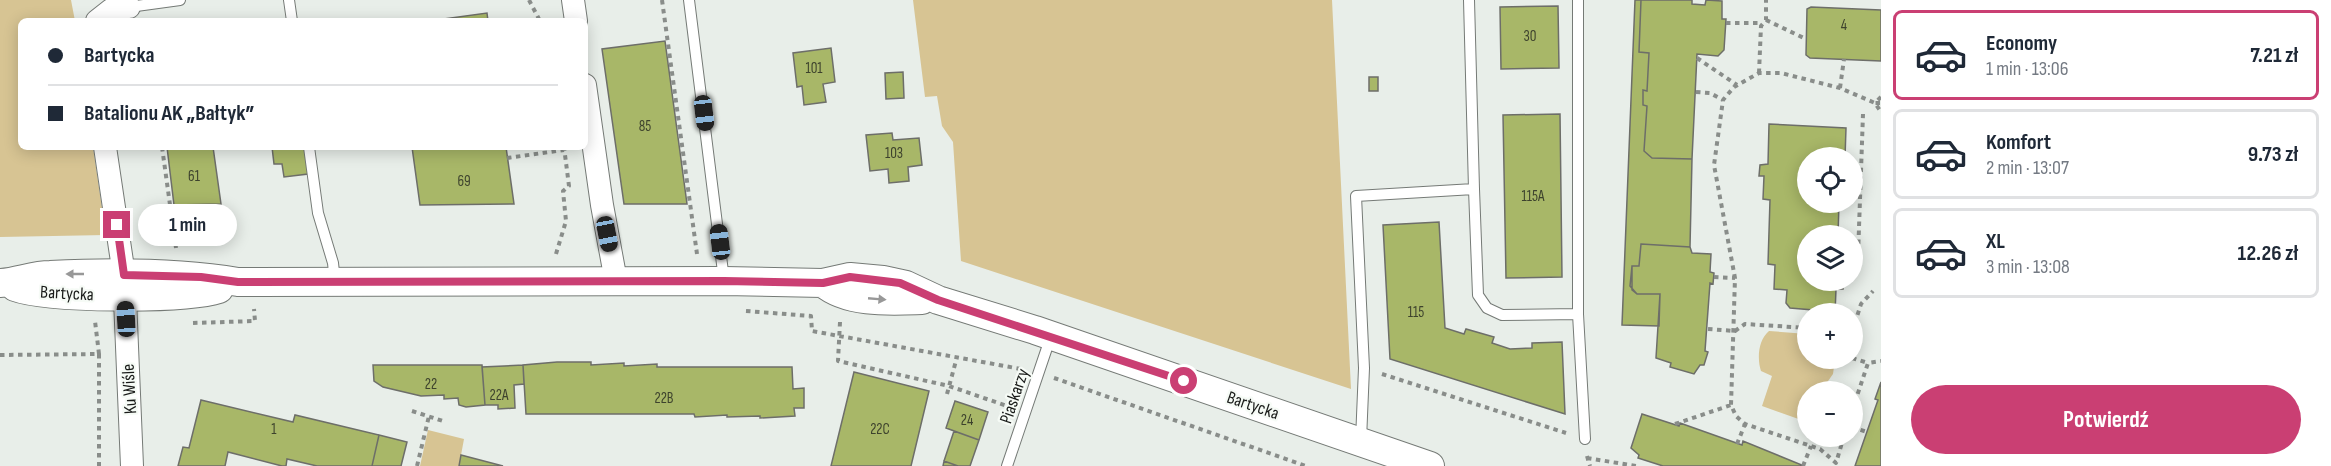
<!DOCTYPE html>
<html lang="pl">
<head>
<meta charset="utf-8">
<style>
	:root { --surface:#fff; --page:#f2f2f3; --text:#1f2937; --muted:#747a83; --line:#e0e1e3; --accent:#ca3f73 }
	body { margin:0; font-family:"Sofia Sans Condensed",sans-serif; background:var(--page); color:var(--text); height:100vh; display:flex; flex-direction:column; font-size:22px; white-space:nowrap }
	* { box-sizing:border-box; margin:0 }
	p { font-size:20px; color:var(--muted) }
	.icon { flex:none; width:33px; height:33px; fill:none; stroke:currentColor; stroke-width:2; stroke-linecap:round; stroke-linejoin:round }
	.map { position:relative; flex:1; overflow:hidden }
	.side { display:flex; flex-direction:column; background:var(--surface); width:450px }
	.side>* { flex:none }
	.banner { position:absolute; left:18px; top:18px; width:570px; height:132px; border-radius:9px; box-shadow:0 3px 15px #0003; display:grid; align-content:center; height:132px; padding:0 30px; background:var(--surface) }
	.buttons { position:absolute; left:1797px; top:147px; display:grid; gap:12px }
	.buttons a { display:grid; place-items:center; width:66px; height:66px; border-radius:50%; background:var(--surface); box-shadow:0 3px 15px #0003; font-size:30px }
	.end { position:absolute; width:27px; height:27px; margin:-14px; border:8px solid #ca3f73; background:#fff; box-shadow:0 0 0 3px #fff }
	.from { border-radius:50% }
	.bubble { position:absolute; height:42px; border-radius:21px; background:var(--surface); box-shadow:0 3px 15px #0003; font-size:20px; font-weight:700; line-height:42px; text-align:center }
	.car { position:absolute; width:18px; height:36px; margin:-18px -9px; border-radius:8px; box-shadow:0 0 4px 2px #0007; background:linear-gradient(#222 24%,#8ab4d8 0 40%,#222 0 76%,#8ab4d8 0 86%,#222 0) }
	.banner b { display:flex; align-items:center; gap:21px; height:57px; font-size:22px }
	.banner b+b { border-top:2px solid var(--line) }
	.banner i { width:15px; height:15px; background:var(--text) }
	ul { padding:10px 0 0; list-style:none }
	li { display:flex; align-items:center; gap:18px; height:90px; margin:0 12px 9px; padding:0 18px; border:3px solid var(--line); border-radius:9px }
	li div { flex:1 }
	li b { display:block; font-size:22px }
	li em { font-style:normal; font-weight:700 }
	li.current { border-color:var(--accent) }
	li>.icon { width:54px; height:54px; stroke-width:1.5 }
	.cta { display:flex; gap:12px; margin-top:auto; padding:12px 30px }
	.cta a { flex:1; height:69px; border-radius:36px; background:var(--accent); color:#fff; font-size:24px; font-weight:700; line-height:69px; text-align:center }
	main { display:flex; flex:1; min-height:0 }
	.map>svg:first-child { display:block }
</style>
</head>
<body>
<main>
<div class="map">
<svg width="1881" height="466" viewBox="0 0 1881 466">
	<rect width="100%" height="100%" fill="#e8eee9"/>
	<!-- green -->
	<path fill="#d7c493" d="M0 0H71L75 21H21V147H93L106 235 0 237Z
		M913 0H1332L1351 389 961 261 953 142 942 126 937 96 925 97Z
		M1769 331 1807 334 1808 358 1835 359 1833 374 1821 391 1808 392 1807 422 1762 406 1772 376 1761 371C1757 359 1758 340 1769 331Z
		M428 430 464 439 459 466H420Z"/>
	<!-- building -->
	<path fill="#a8b768" stroke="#6d6e69" stroke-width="1.5" d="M1635 0H1641L1639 52 1649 53 1647 91 1643 90V105L1647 106 1644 151 1652 158 1692 159 1690 247 1641 244 1639 266H1632V290L1637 294H1660L1659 326 1622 325Z
		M1641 0H1692V4L1705 5 1706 0 1722 1V19H1726L1724 50 1718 56 1697 54 1692 159 1652 158 1644 151 1647 106 1643 105V90L1647 91 1649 53 1639 52Z
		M1558 6 1559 68 1501 69 1500 7Z
		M1811 7 1881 10V61L1810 58 1806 55 1807 9Z
		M487 13 488 21H429Z
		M665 41 687 204H624L602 49Z
		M831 48 835 82 823 84 826 102 804 105 802 86 797 87 793 53Z
		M903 72 904 98 886 99 885 73Z
		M1369 77H1378V91H1369Z
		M1560 114 1562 277 1506 278 1503 115Z
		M1769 124 1846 128 1845 158H1808V202H1845L1839 203 1838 236H1808V280H1843V289H1836L1835 314 1813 313V310L1790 308 1786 303 1787 290 1774 289 1775 265 1768 264 1770 200 1763 199 1764 176H1759L1760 165 1768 164Z
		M892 133 893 140 919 138 922 165 908 167 909 181 889 183 888 169 870 171 866 135Z
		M167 147H213L221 204 174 205Z
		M272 147H305L308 174 284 177 282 164H274Z
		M412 147H506L514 204 420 205Z
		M1439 222 1445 328 1464 334 1466 329 1494 337 1492 343 1510 349 1532 348V343L1562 342 1565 414 1390 359 1383 225Z
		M1641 244 1690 247 1692 253 1711 254 1710 272 1714 273 1713 284 1710 283 1705 351 1708 352 1704 365H1700L1694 374 1670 367 1671 363 1656 358 1660 294H1637L1630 286 1632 266H1639Z
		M557 362H591V365L624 363V366L657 364V367H792L793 389 804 388V408H794L795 416 760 418V416L727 417V415L695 417 694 414H526L523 365Z
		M373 365H482L485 405 466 407 459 405 458 398 444 399V395L421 396 383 387 374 381Z
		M523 365 524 384 514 385 515 408 498 409V405H485L482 367Z
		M854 372 929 391 911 466H831Z
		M1881 382V466H1855L1878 400 1875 399Z
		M201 400 293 422 295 415 379 435 372 466H317L287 459 286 466H282L228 452 225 466H178L183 447 189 448Z
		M955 401 988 412 979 440 946 428Z
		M1642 414 1679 426 1680 423 1742 445 1743 441 1804 466H1663L1638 458 1639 455 1631 448Z
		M954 431 979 440 970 466H958L944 461Z
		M379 435 407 442 401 466H372Z
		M461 455 503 466H459Z
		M944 461 958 466H943Z"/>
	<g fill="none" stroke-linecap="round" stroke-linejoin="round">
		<!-- service casing -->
		<g stroke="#757a76" stroke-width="12">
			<path id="service" d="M289 0 292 21
				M689 0 724 280
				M1578 0V314L1585 439
				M129 7 180 0
				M309 147 318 213 333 263 335 282
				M1474 189 1478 295 1487 308 1502 315 1578 314
				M1361 440 1364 368 1356 196 1474 189 1469 0
				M1007 466 1051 336"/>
		</g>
		<!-- minor casing -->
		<g stroke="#757a76" stroke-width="24">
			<path id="minor" d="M573 0 576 21
				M97 21 111 10 129 7
				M585 85 602 205 616 281
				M105 147 124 275 132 466"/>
		</g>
		<!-- tertiary casing -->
		<g stroke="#757a76" stroke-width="30">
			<path id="tertiary" d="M0 283C17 282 33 275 50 275 111 272 177 272 238 282L724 281 823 283 850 277 883 280 906 285 938 300 1035 330 1430 466
				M823 283C848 304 891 301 922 300
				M15 287C48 299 185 300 219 289"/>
		</g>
		<!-- path -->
		<path stroke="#898d8a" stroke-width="4" stroke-dasharray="4.5 4.5" stroke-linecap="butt" d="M529 0 540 21
			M662 0 697 254
			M1766 20 1806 39
			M1726 23H1762
			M1697 58 1737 85
			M1759 73 1761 26 1766 20V0
			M1840 88 1844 59
			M1696 92 1710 93 1723 100
			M1881 97 1875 103H1881
			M162 147 176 248
			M507 158 564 150
			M1852 184 1861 185
			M556 254 566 221 563 191 569 186 564 147
			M1852 256H1858L1863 114
			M1714 277 1735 278
			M746 311 811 316 812 331 1021 369
			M840 322 838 361 949 386 1010 407
			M193 323 255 321 254 309
			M1708 329 1735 331 1745 324 1808 328
			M1852 332 1861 304 1873 291
			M99 354V466
			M0 355 99 354 95 321
			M1852 358 1868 363
			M1382 374 1566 433
			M1054 378 1306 466
			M947 394 957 357
			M412 411 446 422
			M1852 411 1868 363 1881 361
			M1675 424 1731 405
			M1852 427 1867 432
			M1844 436 1836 463 1820 449 1745 424 1736 416 1731 405 1735 278 1714 165 1723 100 1734 87 1759 73H1781L1840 88 1875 103 1881 112
			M1737 444 1745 424
			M1587 456 1590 466
			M1587 458 1636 466
			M417 466 429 416
			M1803 466 1811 446"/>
		<!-- service -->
		<use href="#service" stroke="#fff" stroke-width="10"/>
		<!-- minor -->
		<use href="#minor" stroke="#fff" stroke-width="22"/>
		<!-- tertiary -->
		<use href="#tertiary" stroke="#fff" stroke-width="28"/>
	</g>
	<!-- one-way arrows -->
	<defs><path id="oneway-solid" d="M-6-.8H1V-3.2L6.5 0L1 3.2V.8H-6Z" transform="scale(1.5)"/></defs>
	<g fill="#989898">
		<use href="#oneway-solid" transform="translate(75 274) rotate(-180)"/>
		<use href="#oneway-solid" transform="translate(877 299) rotate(5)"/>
	</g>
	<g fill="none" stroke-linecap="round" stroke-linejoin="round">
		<!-- route -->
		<path stroke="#ca3f73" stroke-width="8" d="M117 225 124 275 201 277 238 282 724 281 823 283 850 277 900 283 938 300 1184 381"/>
	</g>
	<g text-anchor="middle" stroke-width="4.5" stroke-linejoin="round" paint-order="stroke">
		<!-- number labels -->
		<g font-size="15" fill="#3d422d">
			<text x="1844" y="30">4</text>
			<text x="1530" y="41">30</text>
			<text x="814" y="73">101</text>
			<text x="645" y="131">85</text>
			<text x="894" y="158">103</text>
			<text x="194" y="181">61</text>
			<text x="464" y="186">69</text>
			<text x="1533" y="201">115A</text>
			<text x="1416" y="317">115</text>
			<text x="431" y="389">22</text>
			<text x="499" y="400">22A</text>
			<text x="664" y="403">22B</text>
			<text x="967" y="425">24</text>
			<text x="274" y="434">1</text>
			<text x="880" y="434">22C</text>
		</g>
		<!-- street labels -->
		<g font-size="18" fill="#191b19" stroke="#f6fbf6">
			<text transform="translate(67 293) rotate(3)" y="6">Bartycka</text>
			<text transform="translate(129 389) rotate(-93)" y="6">Ku Wiśle</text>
			<text transform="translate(1014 396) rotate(-71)" y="6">Piaskarzy</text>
			<text transform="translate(1253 405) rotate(19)" y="6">Bartycka</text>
		</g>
	</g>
</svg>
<div class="buttons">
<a><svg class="icon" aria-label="locate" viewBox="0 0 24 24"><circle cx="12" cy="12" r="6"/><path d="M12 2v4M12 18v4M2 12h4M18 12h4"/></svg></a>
<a><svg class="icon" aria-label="layers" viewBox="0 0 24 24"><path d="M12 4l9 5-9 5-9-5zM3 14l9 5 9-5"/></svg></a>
<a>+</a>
<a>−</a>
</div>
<i class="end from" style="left:1184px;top:381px"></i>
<i class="end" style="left:117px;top:225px"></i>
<div class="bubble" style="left:138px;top:204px;width:99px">1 min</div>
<i class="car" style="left:704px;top:113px;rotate:173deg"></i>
<i class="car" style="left:607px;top:234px;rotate:169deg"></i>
<i class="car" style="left:720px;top:242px;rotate:353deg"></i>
<i class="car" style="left:126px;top:319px;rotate:357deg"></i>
<div class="banner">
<b><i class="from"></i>Bartycka</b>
<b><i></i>Batalionu AK „Bałtyk”</b>
</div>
</div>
<section class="side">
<ul>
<li class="current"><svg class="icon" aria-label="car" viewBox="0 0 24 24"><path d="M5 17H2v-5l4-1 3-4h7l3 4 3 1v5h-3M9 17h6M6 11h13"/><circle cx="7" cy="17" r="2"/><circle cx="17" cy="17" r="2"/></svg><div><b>Economy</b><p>1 min · 13:06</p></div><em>7.21 zł</em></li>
<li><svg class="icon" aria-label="car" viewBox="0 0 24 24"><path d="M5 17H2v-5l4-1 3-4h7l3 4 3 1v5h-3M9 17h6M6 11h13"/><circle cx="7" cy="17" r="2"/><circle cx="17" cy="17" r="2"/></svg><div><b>Komfort</b><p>2 min · 13:07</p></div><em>9.73 zł</em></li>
<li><svg class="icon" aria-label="car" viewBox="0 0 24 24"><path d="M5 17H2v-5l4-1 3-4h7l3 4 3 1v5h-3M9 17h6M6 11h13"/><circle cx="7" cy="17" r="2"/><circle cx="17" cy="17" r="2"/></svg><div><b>XL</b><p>3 min · 13:08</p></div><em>12.26 zł</em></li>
</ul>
<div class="cta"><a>Potwierdź</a></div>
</section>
</main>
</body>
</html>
